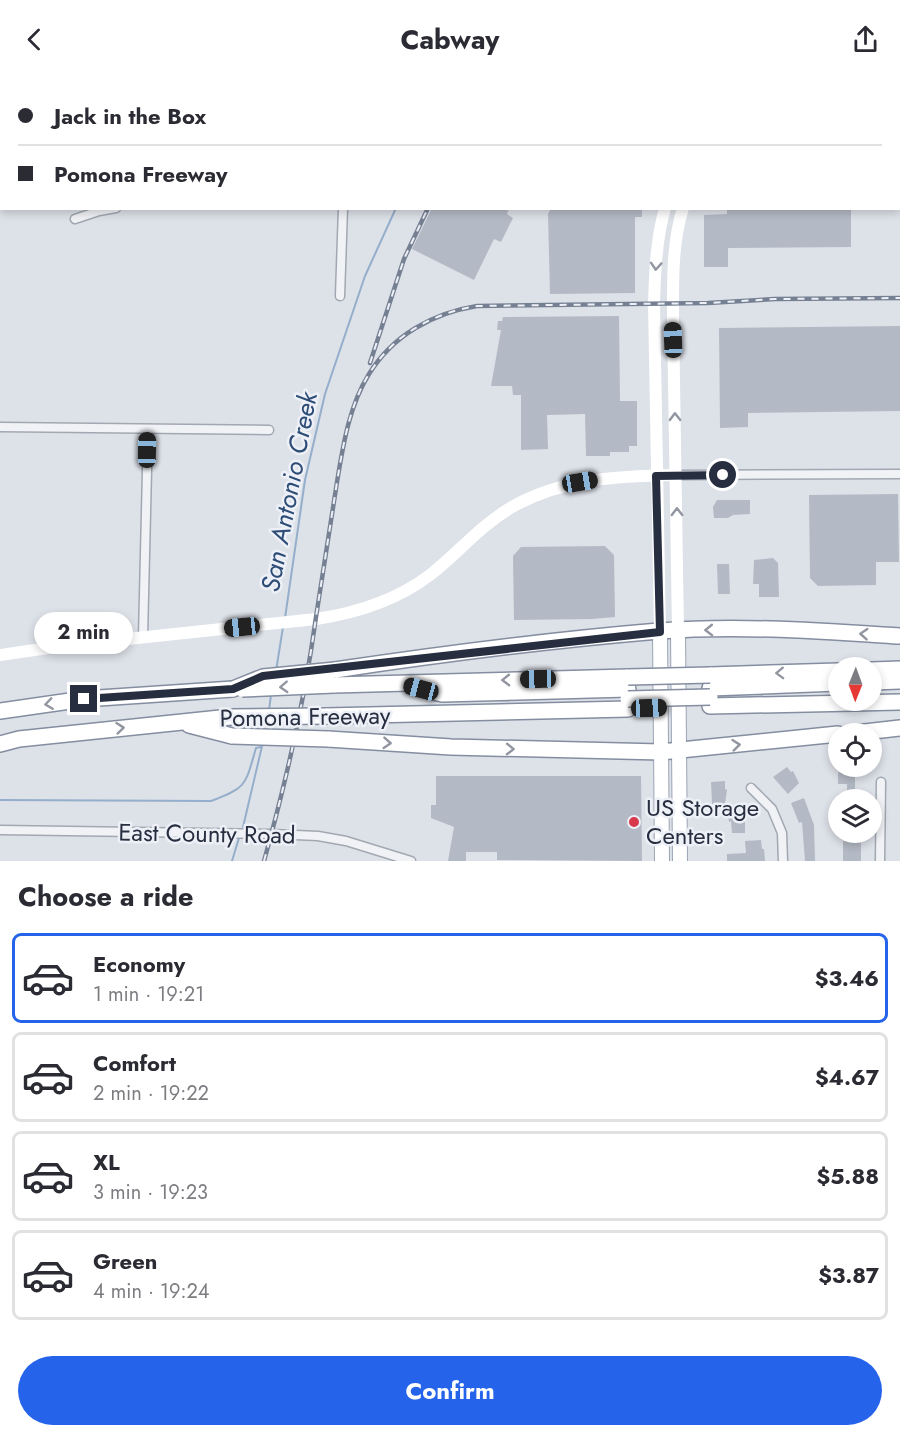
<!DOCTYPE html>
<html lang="en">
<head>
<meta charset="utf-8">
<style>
	:root { --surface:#fff; --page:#f7f7f7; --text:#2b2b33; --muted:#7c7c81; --line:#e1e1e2; --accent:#2563eb }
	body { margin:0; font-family:Jost,sans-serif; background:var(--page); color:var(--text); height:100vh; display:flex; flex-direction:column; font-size:22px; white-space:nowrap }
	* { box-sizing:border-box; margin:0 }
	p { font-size:20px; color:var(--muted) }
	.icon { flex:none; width:33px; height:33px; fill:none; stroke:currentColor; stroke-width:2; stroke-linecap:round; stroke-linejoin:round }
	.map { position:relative; height:783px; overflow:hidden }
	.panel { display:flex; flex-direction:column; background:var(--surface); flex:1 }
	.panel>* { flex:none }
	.top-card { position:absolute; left:0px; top:0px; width:900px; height:132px; box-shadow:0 3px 9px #0003; display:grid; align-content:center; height:132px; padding:0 18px; background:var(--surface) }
	.needle { width:39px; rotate:181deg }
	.fabs { position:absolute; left:828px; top:579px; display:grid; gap:12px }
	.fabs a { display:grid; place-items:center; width:54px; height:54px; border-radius:50%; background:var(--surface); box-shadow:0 3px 9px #0003; font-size:30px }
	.end { position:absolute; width:27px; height:27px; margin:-14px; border:8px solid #262e40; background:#fff; box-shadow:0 0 0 3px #fff }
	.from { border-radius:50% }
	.bubble { position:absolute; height:42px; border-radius:21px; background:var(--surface); box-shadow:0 3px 9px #0003; font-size:20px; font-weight:700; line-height:42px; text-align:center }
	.car { position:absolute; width:18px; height:36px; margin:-18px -9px; border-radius:8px; box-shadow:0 0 4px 2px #0007; background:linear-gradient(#222 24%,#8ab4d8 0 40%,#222 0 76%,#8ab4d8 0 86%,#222 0) }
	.top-card b { display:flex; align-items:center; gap:21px; height:57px; font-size:22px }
	.top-card b+b { border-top:2px solid var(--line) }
	.top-card i { width:15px; height:15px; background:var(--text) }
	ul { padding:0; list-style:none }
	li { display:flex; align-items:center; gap:18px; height:90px; margin:0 12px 9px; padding:0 6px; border:3px solid var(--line); border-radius:9px }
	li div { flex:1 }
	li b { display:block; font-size:22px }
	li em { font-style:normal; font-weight:700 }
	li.current { border-color:var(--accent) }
	li>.icon { width:54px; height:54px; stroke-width:1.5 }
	h2 { padding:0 18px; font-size:27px; line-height:72px }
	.cta { display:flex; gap:12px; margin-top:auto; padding:12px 18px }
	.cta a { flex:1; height:69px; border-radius:36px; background:var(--accent); color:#fff; font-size:24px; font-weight:700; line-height:69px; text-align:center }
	header { display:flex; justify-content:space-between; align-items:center; height:78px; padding:0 18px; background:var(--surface); font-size:27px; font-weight:700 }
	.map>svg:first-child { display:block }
</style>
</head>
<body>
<header><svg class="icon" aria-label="back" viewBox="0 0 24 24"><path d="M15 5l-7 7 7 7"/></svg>Cabway<svg class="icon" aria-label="share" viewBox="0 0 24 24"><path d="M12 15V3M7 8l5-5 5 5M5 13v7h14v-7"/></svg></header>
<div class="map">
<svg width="900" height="783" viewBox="0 0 900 783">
	<rect width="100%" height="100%" fill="#dde1e8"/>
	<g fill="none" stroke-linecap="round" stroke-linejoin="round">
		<!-- stream -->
		<path stroke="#95aecb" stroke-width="2" d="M461 2V0
			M285 540 305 402 325 316 365 198 396 130
			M276 593 283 549
			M269 632 271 617
			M0 722 211 723C248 709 245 707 256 670L261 669
			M243 749 263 664
			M232 783 239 760"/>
	</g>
	<!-- building -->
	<path fill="#b4bac5" d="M432 130H509L507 136 513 140 501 164 494 161 474 202 412 171Z
		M551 130H642V139H635V215L550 216 548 136Z
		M727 130H851V169L728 170V189H704V137L727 136Z
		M619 238 620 323H637V368H629V374H610V378H586L585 336 547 337 548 371 521 372V317H513L512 308H491L501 252H497L498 243H502L503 239Z
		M900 248V333L748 335V349L720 350 719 250Z
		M898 416 899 484H876V507L818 508 810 500 809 417Z
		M717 422H750V436L733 437 728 440H714L713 429Z
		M605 468 614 477 615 539 592 541 514 542 513 478 521 469Z
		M773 480 778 485 779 519H759V506H753L754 482Z
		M717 486H729L730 516H718Z
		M787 689 791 694 793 693 799 705 788 716 773 699Z
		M842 691H855V722H847V706H838V695Z
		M436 698H641L642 783 497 782V774H466V783H448L454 749 431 740V727H436Z
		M725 703V711L727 712 725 726H712L711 704Z
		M804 720 814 747 815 783H805L802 744 799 745 791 725Z
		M728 735H737L738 744H745V755H732L731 743 729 744Z
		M848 754H861V783H843V763H848Z
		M761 762 762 771H764L765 783H727V776L746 775 745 763Z"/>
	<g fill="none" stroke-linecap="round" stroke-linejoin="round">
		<!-- street casing -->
		<g stroke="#a2a8b2" stroke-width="11">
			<path id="street" d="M167 0 168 2
				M344 2V0
				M75 141 99 133 116 130
				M340 218 343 130
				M0 349 269 352
				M676 397 900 396
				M143 559 148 351
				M751 710 772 731 782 755 783 783
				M0 752 272 756 318 758 346 763 411 783
				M880 783 881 704"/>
		</g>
		<!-- primary casing -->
		<g stroke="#9ca5b5" stroke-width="16">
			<path id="primary" d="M660 553 662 783
				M678 553 680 783"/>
		</g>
		<!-- highway casing -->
		<g stroke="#848ea0" stroke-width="18">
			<path id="highway" d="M335 592C442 576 551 562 659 553 739 547 820 553 900 558
				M872 592 900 591
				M710 597 838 593
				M872 604 900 603
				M334 607 628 599
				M417 610 442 616 628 611
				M710 610 838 605
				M710 628 900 624
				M0 633 84 621 233 611
				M326 638 628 631
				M189 647 232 658
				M847 656 900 650
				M328 661 451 669 661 674 838 656
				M0 666 19 661 230 639"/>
		</g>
		<!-- street -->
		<use href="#street" stroke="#f0f2f6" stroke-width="8"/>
		<!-- secondary -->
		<path stroke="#fff" stroke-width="12" d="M711 0 712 2
			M660 553 654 226C655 194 656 162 665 130
			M678 553 673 239C673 203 672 165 683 130
			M0 577 62 568 316 541C357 535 397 522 430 497 458 475 481 447 512 429 563 400 619 398 676 397"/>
		<!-- primary -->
		<use href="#primary" stroke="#fff" stroke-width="14"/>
		<!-- highway -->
		<use href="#highway" stroke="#fff" stroke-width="15"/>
		<!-- rail casing -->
		<g stroke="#768093" stroke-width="4.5">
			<path id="rail" d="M370 285 404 181 428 130
				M264 783C286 704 305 620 316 539 323 494 330 449 337 404 343 368 349 328 369 296 393 257 433 235 477 228L708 225 775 221 900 220"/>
		</g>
		<!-- rail -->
		<use href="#rail" stroke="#edf0f6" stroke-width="2" stroke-dasharray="7" stroke-linecap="butt"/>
		<!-- highway-bridge casing -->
		<g stroke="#848ea0" stroke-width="18" stroke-linecap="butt">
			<path id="highway-bridge" d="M628 599 710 597
				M233 611 263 599 335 592
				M242 611 334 607
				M628 621 710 619
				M230 639 326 638
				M232 658 328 661"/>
		</g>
		<!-- highway-bridge -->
		<use href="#highway-bridge" stroke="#fff" stroke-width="15"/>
	</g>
	<!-- one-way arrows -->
	<defs><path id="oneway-chevron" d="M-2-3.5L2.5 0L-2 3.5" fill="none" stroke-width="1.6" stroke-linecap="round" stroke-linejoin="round" transform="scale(1.5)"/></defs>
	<g stroke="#9296a0">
		<use href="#oneway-chevron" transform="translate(656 188) rotate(94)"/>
		<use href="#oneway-chevron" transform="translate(675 339) rotate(-91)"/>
		<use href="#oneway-chevron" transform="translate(677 434) rotate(-91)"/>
		<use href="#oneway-chevron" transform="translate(709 552) rotate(179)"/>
		<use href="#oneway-chevron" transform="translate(864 556) rotate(-176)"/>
		<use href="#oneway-chevron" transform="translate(780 595) rotate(178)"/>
		<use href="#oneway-chevron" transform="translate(506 602) rotate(179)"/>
		<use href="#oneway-chevron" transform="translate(284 609) rotate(177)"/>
		<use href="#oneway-chevron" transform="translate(49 626) rotate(172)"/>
		<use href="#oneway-chevron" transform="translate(120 650) rotate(-6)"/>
		<use href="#oneway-chevron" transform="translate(387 665) rotate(4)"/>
		<use href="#oneway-chevron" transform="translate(736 667) rotate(-6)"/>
		<use href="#oneway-chevron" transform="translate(510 671) rotate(1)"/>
	</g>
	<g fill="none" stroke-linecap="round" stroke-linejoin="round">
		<!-- route -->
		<path stroke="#262e40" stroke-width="8" d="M84 621 233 611 263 598 660 554 656 398 723 397"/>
	</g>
	<!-- markers -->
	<circle fill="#d7384c" stroke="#edf0f6" stroke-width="2" cx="634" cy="744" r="6"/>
	<g text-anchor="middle" stroke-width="5" stroke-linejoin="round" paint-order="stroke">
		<!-- street labels -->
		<g font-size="24" fill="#262e40" stroke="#edf0f6">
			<text transform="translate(305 639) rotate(-1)" y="8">Pomona Freeway</text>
			<text transform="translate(207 756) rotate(1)" y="8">East County Road</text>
		</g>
		<!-- poi labels -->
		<g font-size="24" fill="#262e40" stroke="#edf0f6" text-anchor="start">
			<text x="646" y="738">US Storage<tspan x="646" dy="28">Centers</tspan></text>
		</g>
		<!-- water labels -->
		<g font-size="26" font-style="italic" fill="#2d4c76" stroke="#edf0f6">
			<text transform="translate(289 414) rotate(-79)" y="9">San Antonio Creek</text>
		</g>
	</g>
</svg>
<div class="fabs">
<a><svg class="needle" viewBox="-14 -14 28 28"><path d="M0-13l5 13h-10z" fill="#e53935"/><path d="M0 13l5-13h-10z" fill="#7c7c81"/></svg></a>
<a><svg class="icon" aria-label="locate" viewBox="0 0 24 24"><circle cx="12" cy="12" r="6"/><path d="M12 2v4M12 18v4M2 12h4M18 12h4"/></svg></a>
<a><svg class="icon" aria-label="layers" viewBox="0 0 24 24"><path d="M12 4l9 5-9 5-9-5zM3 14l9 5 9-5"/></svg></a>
</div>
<i class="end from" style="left:723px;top:397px"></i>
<i class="end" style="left:84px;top:621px"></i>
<div class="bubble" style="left:34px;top:534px;width:99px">2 min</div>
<i class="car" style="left:673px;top:262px;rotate:358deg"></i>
<i class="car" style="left:147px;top:372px;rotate:1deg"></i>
<i class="car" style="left:580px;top:404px;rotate:81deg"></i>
<i class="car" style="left:242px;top:549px;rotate:264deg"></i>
<i class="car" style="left:538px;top:601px;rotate:269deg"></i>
<i class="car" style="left:421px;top:611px;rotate:285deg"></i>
<i class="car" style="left:649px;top:630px;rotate:88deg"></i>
<div class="top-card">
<b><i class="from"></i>Jack in the Box</b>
<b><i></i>Pomona Freeway</b>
</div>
</div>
<section class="panel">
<h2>Choose a ride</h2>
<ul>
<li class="current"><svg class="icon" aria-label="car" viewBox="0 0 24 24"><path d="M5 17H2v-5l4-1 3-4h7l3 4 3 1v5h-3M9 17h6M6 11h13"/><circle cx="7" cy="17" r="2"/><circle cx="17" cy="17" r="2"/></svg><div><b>Economy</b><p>1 min · 19:21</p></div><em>$3.46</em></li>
<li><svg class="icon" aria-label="car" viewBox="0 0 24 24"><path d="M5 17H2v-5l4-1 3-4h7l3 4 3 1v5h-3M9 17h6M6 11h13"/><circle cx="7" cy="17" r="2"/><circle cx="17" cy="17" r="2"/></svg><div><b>Comfort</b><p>2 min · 19:22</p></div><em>$4.67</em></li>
<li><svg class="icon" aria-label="car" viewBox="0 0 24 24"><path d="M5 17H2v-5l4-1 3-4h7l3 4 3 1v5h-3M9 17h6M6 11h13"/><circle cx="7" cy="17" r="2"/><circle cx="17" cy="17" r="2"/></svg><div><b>XL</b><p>3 min · 19:23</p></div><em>$5.88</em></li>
<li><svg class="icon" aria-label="car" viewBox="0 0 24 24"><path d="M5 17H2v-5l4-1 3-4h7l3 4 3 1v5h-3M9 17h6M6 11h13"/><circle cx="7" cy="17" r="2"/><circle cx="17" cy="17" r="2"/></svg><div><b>Green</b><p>4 min · 19:24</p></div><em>$3.87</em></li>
</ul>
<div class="cta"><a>Confirm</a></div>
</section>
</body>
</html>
